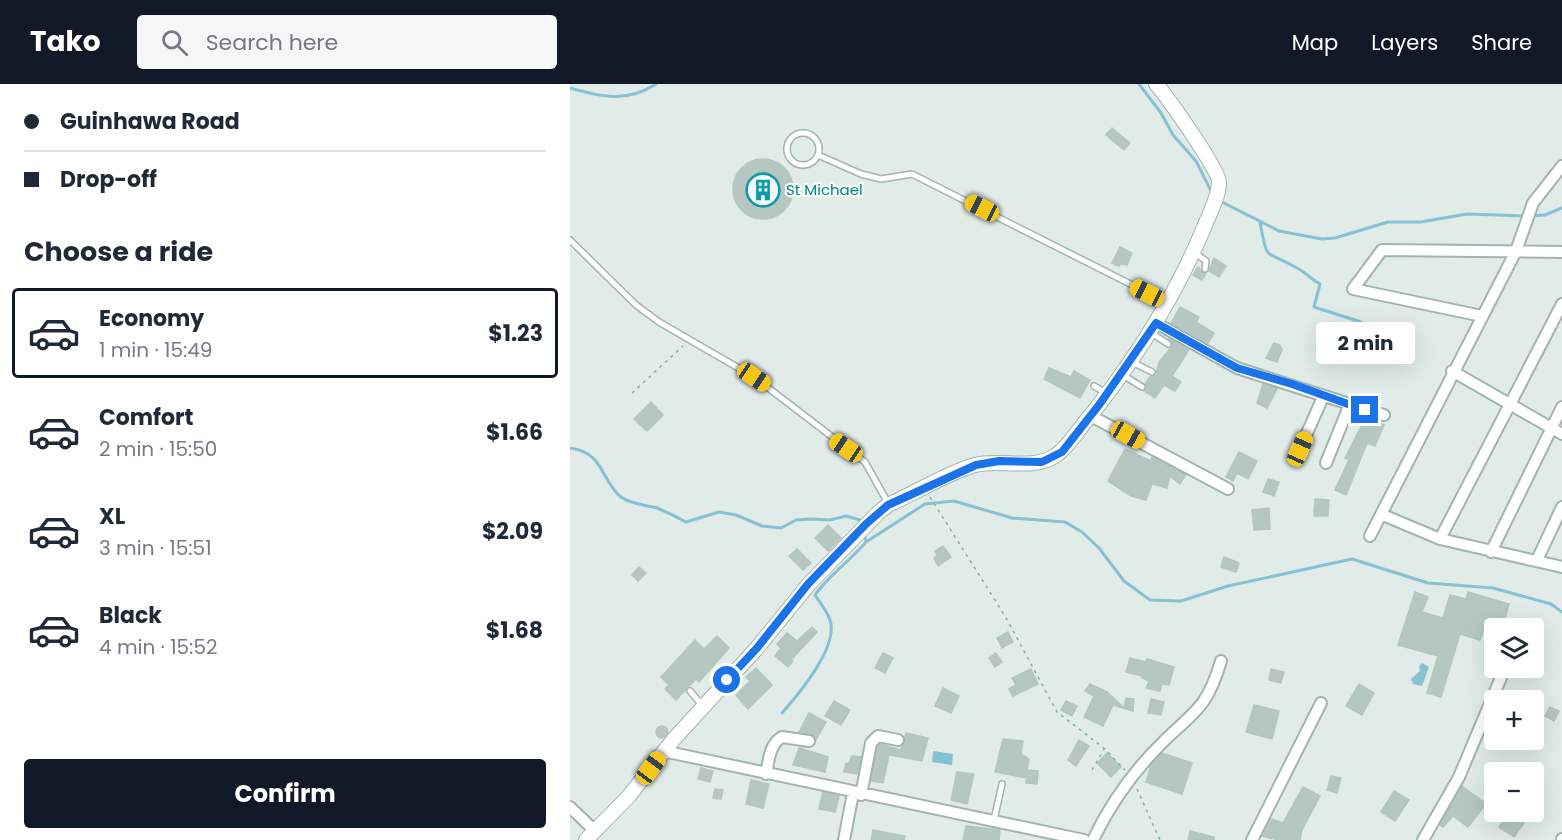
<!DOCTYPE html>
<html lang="en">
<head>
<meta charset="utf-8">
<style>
	:root { --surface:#fff; --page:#f6f6f7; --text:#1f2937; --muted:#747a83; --line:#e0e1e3; --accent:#111827 }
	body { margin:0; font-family:Poppins,sans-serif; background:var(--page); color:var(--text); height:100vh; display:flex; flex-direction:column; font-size:22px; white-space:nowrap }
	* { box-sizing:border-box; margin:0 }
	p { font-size:20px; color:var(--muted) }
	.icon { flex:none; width:33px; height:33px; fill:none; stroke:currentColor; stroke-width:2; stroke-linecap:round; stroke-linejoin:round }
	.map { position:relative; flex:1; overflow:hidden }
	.drawer { display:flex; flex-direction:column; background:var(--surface); width:570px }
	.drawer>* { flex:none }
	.top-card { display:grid; align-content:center; height:132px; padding:0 24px; background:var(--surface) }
	.controls { position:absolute; left:914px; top:534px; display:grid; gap:12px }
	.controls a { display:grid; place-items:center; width:60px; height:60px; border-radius:6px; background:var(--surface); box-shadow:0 6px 24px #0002; font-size:30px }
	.end { position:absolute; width:27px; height:27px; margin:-14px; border:8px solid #1a73e8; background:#fff; box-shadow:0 0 0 3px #fff }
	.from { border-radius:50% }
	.bubble { position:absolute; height:42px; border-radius:6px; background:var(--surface); box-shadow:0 6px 24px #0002; font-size:20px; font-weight:700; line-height:42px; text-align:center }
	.car { position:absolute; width:18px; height:36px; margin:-18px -9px; border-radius:8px; box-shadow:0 0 4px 2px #0007; background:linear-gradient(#f5c518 24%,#345 0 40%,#f5c518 0 76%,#345 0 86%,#f5c518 0) }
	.top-card b { display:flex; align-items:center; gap:21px; height:57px; font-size:22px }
	.top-card b+b { border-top:2px solid var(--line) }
	.top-card i { width:15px; height:15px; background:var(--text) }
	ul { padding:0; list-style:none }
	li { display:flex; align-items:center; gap:18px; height:90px; margin:0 12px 9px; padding:0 12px; border:3px solid transparent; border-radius:6px }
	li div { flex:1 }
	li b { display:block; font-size:22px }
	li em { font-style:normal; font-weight:700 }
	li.selected { border-color:var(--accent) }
	li>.icon { width:54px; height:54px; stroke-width:1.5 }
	h2 { padding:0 24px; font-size:27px; line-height:72px }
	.button { display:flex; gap:12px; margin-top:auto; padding:12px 24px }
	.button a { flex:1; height:69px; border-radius:6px; background:var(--accent); color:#fff; font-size:24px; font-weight:700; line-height:69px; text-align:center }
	header { display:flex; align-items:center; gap:36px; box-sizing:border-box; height:84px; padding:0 30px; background:var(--accent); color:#fff }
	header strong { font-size:28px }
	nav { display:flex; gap:33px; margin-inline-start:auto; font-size:21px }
	.search { width:420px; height:54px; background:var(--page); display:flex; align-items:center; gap:15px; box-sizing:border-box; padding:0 21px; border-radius:6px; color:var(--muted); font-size:22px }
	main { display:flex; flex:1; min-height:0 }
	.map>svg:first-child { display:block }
</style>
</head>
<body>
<header>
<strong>Tako</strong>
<div class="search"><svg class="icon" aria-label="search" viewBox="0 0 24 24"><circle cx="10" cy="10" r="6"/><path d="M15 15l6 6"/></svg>Search here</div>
<nav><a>Map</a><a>Layers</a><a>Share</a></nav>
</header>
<main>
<section class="drawer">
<div class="top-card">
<b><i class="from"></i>Guinhawa Road</b>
<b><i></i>Drop-off</b>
</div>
<h2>Choose a ride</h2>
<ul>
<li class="selected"><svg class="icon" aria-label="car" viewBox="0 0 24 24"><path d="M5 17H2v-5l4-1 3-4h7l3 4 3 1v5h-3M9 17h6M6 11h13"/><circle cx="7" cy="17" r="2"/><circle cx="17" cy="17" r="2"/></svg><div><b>Economy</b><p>1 min · 15:49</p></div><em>$1.23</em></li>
<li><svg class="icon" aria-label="car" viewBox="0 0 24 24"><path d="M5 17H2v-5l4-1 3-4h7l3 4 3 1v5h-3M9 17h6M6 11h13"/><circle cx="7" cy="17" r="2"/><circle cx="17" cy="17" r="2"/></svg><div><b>Comfort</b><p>2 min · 15:50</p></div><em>$1.66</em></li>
<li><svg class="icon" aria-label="car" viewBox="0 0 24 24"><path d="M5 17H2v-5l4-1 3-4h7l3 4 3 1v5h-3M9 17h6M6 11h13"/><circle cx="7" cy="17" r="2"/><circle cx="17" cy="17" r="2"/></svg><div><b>XL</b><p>3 min · 15:51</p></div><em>$2.09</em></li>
<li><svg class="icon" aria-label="car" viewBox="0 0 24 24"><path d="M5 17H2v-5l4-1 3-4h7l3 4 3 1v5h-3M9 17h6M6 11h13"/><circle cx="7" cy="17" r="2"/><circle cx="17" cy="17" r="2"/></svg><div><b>Black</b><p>4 min · 15:52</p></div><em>$1.68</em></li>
</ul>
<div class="button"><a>Confirm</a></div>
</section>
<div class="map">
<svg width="992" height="756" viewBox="0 0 992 756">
	<rect width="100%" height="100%" fill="#e1ece8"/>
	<!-- water -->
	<path fill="#86c1d4" d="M852 579 859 583 852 602 843 600 841 595 850 587 849 582Z
		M363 667 383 670 382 681 362 678Z"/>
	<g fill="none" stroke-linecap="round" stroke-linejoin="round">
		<!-- stream -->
		<path stroke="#86c1d4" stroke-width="3" d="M569 0 591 29 603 51 626 77 643 111
			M0 4C31 13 57 19 86 0
			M650 117 709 147 752 155 765 154 818 138H851L897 130 956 132
			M962 132 975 131 992 124
			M690 138C698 181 694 164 727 184 735 188 742 196 750 200L744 223 791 238
			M0 364C35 369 30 396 51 413 60 420 76 421 87 424 97 428 107 433 116 438L149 428 166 431 192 442 211 444 226 436 241 435 260 436 276 432 290 436 291 439
			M296 458 355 420 384 417 442 434 495 438 512 448 529 464 554 497 580 516 611 517 658 502 782 475 858 499 923 504 981 520 992 528
			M212 629C229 610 269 562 260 536 257 527 250 519 245 511 259 491 280 477 296 458L294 449"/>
	</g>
	<!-- building -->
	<path fill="#b6c7c1" stroke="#b3c6c0" stroke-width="1.5" d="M542 44 560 59 554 66 536 51Z
		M163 105a30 30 0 1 1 60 0a30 30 0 1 1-60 0Z
		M550 163 562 169 557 181 551 180 549 182 542 179Z
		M644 174 656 182 649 193 639 187Z
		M628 183 632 188 636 190 632 196 623 191Z
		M610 223 629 233 626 238 644 249 638 259 601 239Z
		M599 255 619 266 602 292 611 298 605 307 594 301 585 314 574 307 575 300 580 293 586 291 589 278 602 262Z
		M704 259 710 261 712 266 707 278 696 274Z
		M479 284 501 293 504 287 520 296 510 314 474 295Z
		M693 300 707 305 697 324 687 319Z
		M81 318 93 331 77 347 64 335Z
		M796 333 814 341 805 362 797 359 776 411 765 406 779 376 775 374Z
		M555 365 581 377 582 373 616 391 610 400 600 392 597 404 582 400 576 416 561 412 538 397Z
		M669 368 687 377 678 395 667 389 663 397 656 393Z
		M698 395 709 398 704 412 693 408Z
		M745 415 759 416 758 432H744Z
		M699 424 700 445 684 446 682 426Z
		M258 441 271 454 258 467 245 454Z
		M373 462 381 473 368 482 364 474 367 471 365 467Z
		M227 465 241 479 233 486 219 472Z
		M654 473 669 479 666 488 651 483Z
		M69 483 76 489 68 497 62 491Z
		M845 508 858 513 852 528 873 534 880 511 896 515 898 508 939 520 933 542 916 540 910 556 890 550 871 613 857 609 868 572 828 561Z
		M242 543 247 548 221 576 223 577 218 583 205 572 211 564 207 560 217 549 227 557Z
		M438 548 443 558 432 564 427 554Z
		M147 552 159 564 129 598 126 595 106 616 95 605 99 601 91 593 125 556 134 565Z
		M313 569 323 574 315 589 305 584Z
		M426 569 432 578 425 583 419 574Z
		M560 574 576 578 577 575 604 583 599 601 592 600 590 607 576 604 579 597 572 594V592L556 588Z
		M186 584 202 601 178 625 166 611 180 597 176 593Z
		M461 585 468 600 443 612 439 605 446 601 442 594Z
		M701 585 714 588 711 599 699 596Z
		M520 600 537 608 554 624 556 614 564 615 563 627 543 621 533 642 514 633 524 612 515 607Z
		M789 600 804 609 792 631 776 622Z
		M373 604 389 612 381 629 365 622Z
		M581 615 594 618 591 631 578 629Z
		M264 617 280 626 271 641 255 632Z
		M496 617 507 622 502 632 491 626Z
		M684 621 709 627 702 655 676 648Z
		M980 623 989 627 984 637 975 632Z
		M239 629 256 638 246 656 243 651 229 648Z
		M86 648a6 6 0 1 1 12 0a6 6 0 1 1-12 0Z
		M336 649 358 654 352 677 319 671 313 699 301 697 308 663 310 660 331 666Z
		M433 655 453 657 451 670 459 675 457 686 468 687 467 700 456 699 457 694 425 688Z
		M509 656 519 662 506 682 498 676Z
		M229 664 258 673 255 688 223 681Z
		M537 669 551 683 541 693 527 679Z
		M592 669 622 679 612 710 576 698 581 681Z
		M282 672 291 673 287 690 274 688 276 679 278 680Z
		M131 684 143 687 140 698 128 695Z
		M387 688 404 690 397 720 381 716Z
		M761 692 771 694 767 709 757 706Z
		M181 696 199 700 193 724 176 720Z
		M892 702 916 720 898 743 883 732 873 743 870 741Z
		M733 703 750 712 732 746 730 756H708L692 752 701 735 713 739Z
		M145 705 153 706 151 715 143 714Z
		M824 707 839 716 825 737 811 728Z
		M253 708 269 712 265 728 249 725Z
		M940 728H951L958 733 944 753 929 743Z
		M396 742 430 746 429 756H393Z
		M303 746 335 752 334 756H301Z
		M620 747 644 753V756H618Z"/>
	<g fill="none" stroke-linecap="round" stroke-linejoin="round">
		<!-- service casing -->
		<g stroke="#a3b4b0" stroke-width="8">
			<path id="service" d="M217 65a16 16 0 1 1 32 0a16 16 0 1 1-32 0Z
				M248 71 291 90 311 95 342 90 596 218
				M0 156 66 221 89 238 184 293 295 378 318 419
				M625 169 636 177 635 185
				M580 248 598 260
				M562 278 582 288
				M553 291 572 303
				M524 302 536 309
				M923 557H924
				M120 607 132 621
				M424 736 432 700"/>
		</g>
		<!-- minor casing -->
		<g stroke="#a3b4b0" stroke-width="14">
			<path id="minor" d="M912 232 783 205 812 166 992 168
				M586 239 667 284 814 331
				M882 287 992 350
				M521 332 658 405
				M730 365 753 313
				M756 379 780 320
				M813 431 870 455 992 483
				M800 452 946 167 963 119 992 82
				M870 455 992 220
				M921 468 992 323
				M967 476 992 423
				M93 667 514 756
				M196 690C199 676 199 661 212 653L239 657
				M291 711 301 659 308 652 328 656
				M0 723 25 747
				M274 756 283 709
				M523 756C541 718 565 685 596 655 627 626 638 621 651 577
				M682 756 751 619
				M853 756 889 693 935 584
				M992 756V755"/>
		</g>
		<!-- tertiary casing -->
		<g stroke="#a3b4b0" stroke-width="16">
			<path id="tertiary" d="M16 756 59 712 103 656 187 564 239 500 308 429 318 421C345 409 377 389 405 381 431 374 461 387 485 372 496 365 504 352 512 342 562 281 605 214 635 141 640 128 649 113 649 98 650 87 596 11 586 0"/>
		</g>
		<!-- path -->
		<path stroke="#80b1a6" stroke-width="1.5" stroke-dasharray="3 4.5" stroke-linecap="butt" d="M62 309 113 262
			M360 413 435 532 487 628 535 665 555 686
			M522 686 534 665
			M567 705 590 756"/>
		<!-- service -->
		<use href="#service" stroke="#fff" stroke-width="5"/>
		<!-- minor -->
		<use href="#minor" stroke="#fff" stroke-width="10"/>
		<!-- tertiary -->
		<use href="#tertiary" stroke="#fff" stroke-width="14"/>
	</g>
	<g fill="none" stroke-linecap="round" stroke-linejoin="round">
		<!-- route -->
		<path stroke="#1a73e8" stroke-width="8" d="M157 596 187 564 238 500 296 440 318 421 406 381 429 377 472 378 492 368 529 321 586 239 667 284 722 300 795 326"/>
	</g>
	<!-- icons -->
	<defs>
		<g id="building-ring" transform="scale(1.725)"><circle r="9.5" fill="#f2f9f6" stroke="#0f9aa8" stroke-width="1.5"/><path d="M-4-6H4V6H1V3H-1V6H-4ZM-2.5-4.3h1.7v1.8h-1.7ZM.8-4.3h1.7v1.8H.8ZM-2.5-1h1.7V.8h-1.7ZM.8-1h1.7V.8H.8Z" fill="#0f9aa8"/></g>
	</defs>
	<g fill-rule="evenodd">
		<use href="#building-ring" x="193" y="106"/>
	</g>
	<g text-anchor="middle" stroke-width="4.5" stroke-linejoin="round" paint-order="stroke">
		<!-- culture labels -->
		<g font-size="15" fill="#0d838f" stroke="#f2f9f6" text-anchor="start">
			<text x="216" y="111">St Michael</text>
		</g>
	</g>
</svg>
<div class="controls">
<a><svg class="icon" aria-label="layers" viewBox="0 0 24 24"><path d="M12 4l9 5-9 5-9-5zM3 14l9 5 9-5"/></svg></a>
<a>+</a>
<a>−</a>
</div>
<i class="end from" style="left:157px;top:596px"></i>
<i class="end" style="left:795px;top:326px"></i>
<div class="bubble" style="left:746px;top:238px;width:99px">2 min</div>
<i class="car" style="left:412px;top:124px;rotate:297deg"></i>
<i class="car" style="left:577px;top:209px;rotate:297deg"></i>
<i class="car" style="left:184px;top:293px;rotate:124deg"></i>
<i class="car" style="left:558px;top:351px;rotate:119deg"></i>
<i class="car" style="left:276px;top:364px;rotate:304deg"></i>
<i class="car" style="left:730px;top:365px;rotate:24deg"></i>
<i class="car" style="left:81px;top:684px;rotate:37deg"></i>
</div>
</main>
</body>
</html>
